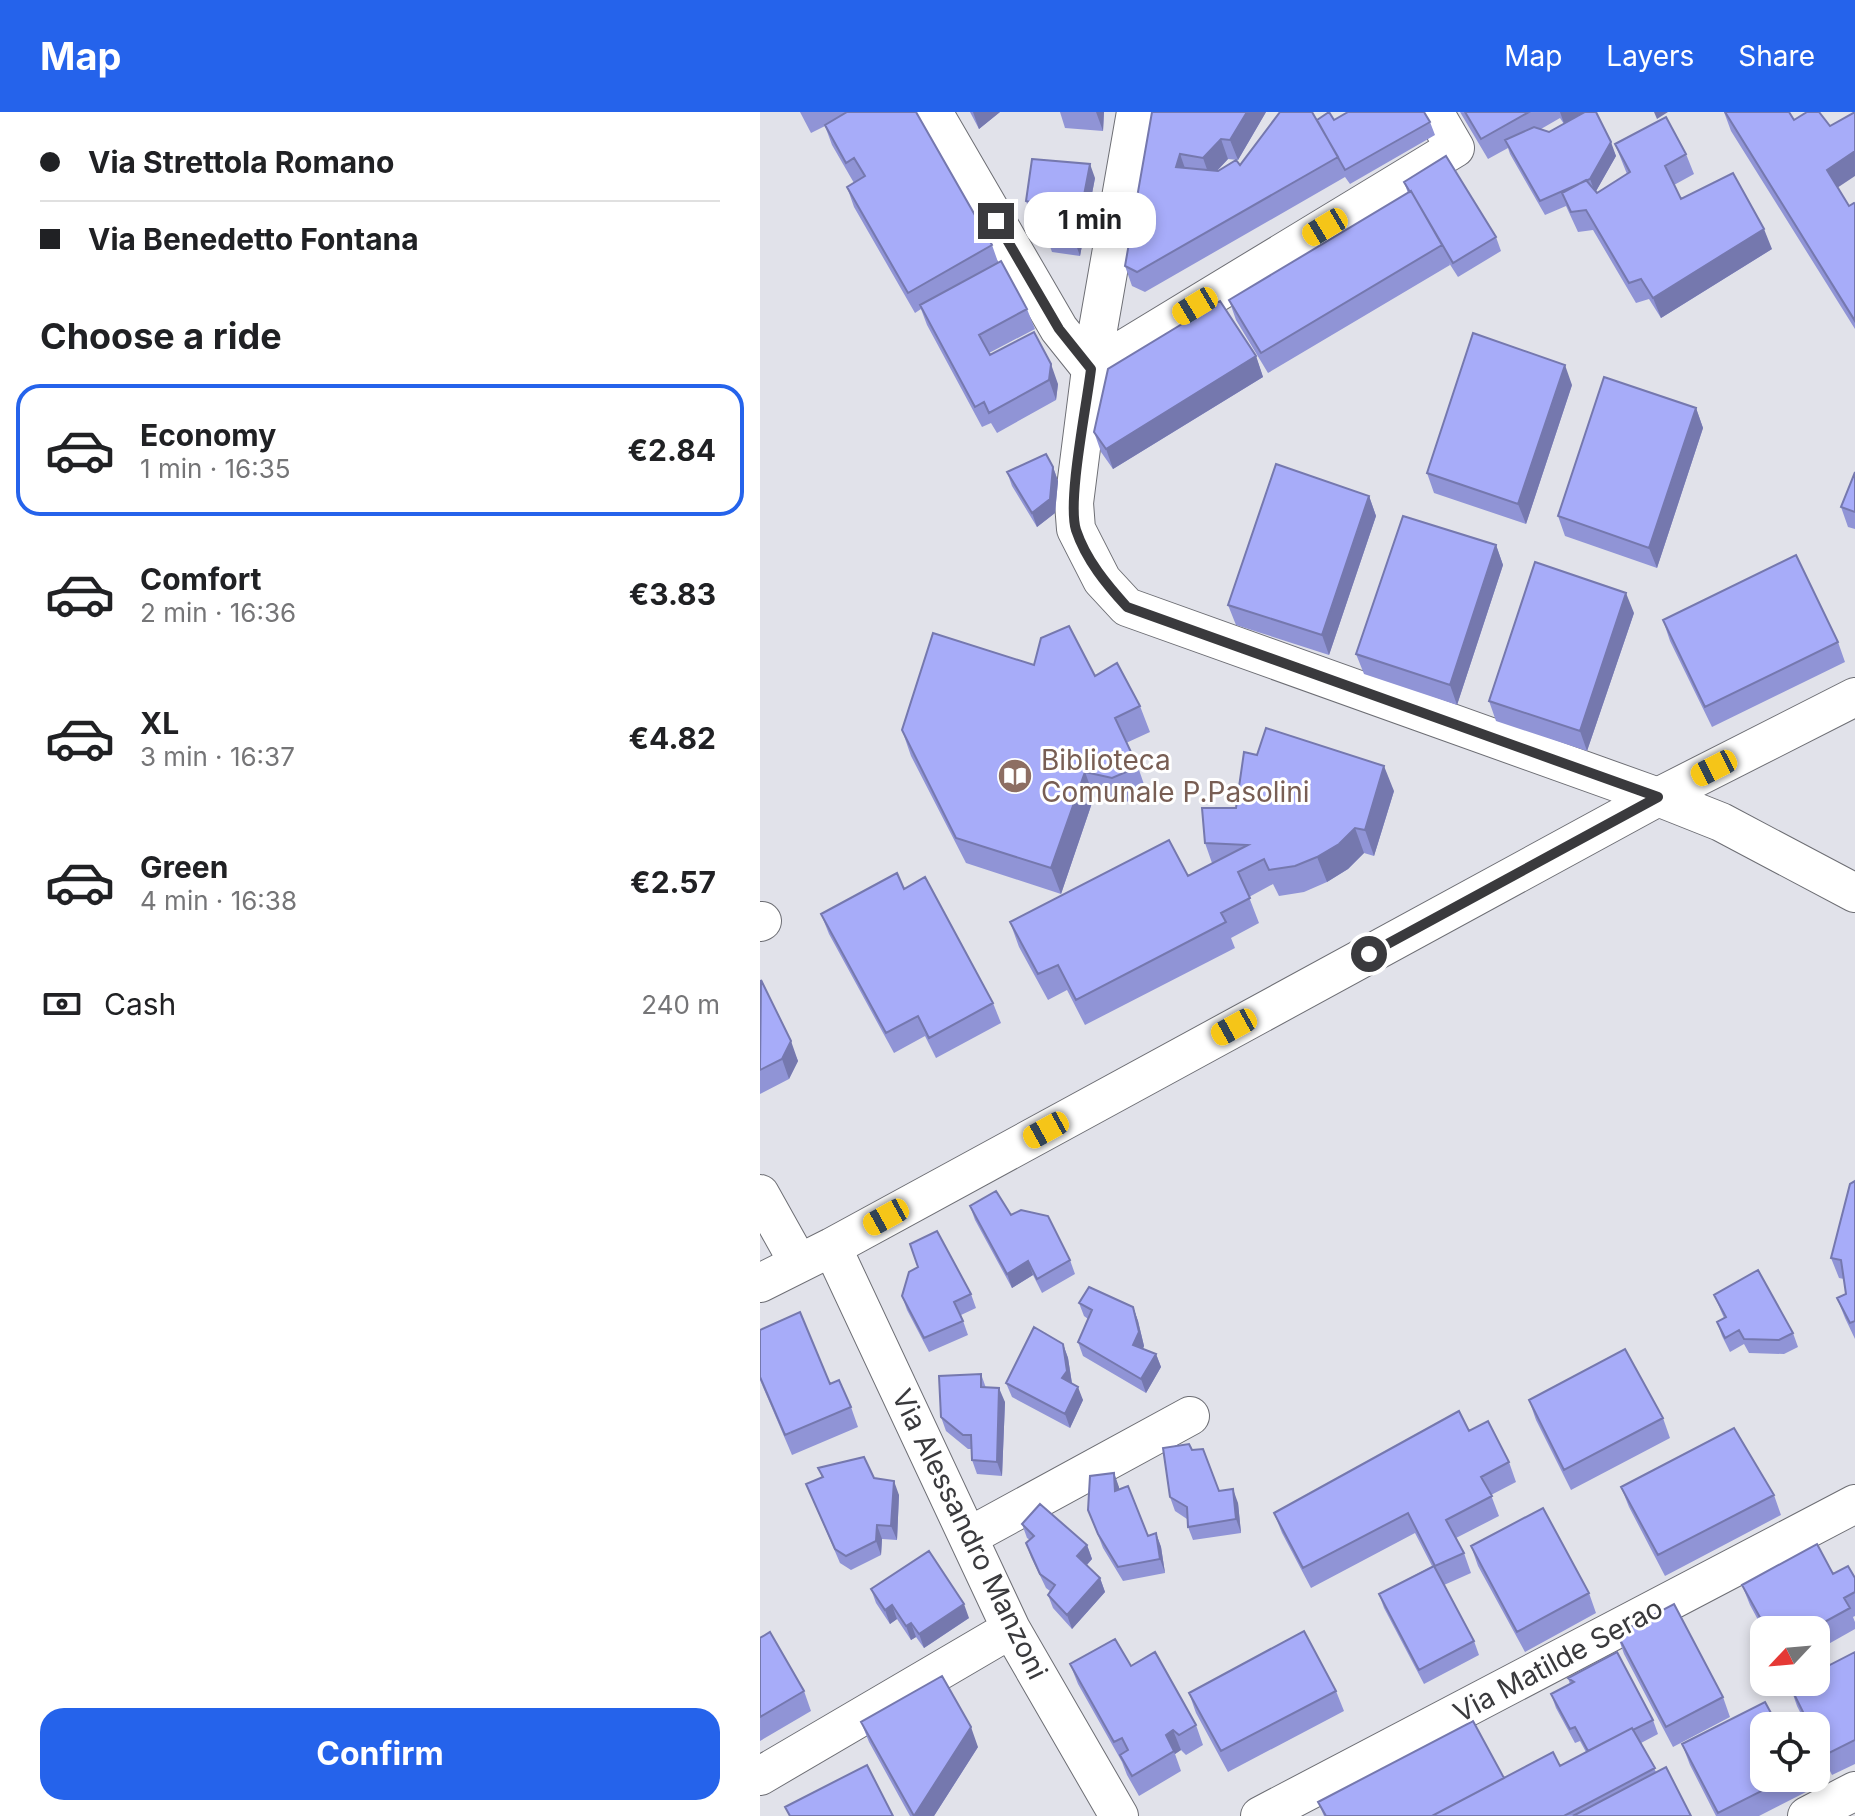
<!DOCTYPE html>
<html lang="en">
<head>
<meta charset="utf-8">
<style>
	:root { --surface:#fff; --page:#f2f2f2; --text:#202124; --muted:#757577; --line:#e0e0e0; --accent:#2563eb }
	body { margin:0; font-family:Inter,sans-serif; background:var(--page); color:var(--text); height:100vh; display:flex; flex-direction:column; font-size:30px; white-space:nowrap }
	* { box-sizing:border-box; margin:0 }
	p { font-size:26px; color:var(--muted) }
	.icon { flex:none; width:44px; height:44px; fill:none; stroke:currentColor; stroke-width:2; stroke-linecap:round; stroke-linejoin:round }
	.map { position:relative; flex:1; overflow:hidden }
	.panel { display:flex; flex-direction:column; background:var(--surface); width:760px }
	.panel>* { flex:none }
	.top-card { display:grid; align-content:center; height:176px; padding:0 40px; background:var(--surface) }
	.needle { width:52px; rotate:244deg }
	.tools { position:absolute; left:990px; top:1504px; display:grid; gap:16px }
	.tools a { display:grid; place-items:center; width:80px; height:80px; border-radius:16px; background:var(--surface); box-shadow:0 4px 12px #0003; font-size:40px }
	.end { position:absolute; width:36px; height:36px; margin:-18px; border:10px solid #3a3a3d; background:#fff; box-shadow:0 0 0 4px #fff }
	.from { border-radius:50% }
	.bubble { position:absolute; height:56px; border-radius:24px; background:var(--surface); box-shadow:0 4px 12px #0003; font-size:26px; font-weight:700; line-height:56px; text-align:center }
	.car { position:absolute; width:24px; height:48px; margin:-24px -12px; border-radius:10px; box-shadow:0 0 6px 2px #0007; background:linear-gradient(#f5c518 24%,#345 0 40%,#f5c518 0 76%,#345 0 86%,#f5c518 0) }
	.top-card b { display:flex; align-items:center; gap:28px; height:76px; font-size:30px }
	.top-card b+b { border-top:2px solid var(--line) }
	.top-card i { width:20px; height:20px; background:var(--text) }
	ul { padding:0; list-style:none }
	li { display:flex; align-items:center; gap:24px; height:132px; margin:0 16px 12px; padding:0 24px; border:4px solid transparent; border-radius:24px }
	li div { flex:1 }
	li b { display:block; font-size:30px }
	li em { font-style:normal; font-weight:700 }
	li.selected { border-color:var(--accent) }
	li>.icon { width:72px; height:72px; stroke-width:1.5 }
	h2 { padding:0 40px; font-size:36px; line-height:96px }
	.pay { display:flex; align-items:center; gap:20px; height:88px; padding:0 40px; font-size:30px }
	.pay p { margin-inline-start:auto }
	.button { display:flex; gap:16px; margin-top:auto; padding:16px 40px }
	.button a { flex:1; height:92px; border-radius:24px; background:var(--accent); color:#fff; font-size:32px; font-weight:700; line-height:92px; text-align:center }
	header { display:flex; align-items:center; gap:48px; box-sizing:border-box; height:112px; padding:0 40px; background:var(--accent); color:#fff }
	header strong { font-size:38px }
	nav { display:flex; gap:44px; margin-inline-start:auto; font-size:28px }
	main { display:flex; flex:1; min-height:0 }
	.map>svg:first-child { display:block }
</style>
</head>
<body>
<header>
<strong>Map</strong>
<nav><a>Map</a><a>Layers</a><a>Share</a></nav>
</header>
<main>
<section class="panel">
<div class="top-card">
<b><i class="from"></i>Via Strettola Romano</b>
<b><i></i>Via Benedetto Fontana</b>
</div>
<h2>Choose a ride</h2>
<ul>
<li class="selected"><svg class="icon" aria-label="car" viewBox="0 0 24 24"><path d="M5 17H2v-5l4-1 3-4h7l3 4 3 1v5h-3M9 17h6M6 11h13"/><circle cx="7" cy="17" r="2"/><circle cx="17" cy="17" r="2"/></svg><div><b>Economy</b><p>1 min · 16:35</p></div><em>€2.84</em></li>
<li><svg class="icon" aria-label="car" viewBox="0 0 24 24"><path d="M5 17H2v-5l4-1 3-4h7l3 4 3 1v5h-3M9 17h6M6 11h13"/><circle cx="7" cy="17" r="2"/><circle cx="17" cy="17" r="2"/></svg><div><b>Comfort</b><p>2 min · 16:36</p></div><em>€3.83</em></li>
<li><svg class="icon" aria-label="car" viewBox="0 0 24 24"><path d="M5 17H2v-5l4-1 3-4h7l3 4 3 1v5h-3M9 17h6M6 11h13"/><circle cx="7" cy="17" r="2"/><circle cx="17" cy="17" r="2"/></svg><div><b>XL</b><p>3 min · 16:37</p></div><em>€4.82</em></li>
<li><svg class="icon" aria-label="car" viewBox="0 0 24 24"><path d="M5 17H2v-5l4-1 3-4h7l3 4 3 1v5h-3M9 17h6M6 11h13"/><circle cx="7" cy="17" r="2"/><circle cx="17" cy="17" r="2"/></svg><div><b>Green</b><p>4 min · 16:38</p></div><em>€2.57</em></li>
</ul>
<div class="pay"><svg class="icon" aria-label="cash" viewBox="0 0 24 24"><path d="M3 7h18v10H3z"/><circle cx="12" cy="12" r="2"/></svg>Cash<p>240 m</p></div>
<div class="button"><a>Confirm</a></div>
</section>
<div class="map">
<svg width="1095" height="1704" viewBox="0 0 1095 1704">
	<rect width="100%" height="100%" fill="#e1e2ea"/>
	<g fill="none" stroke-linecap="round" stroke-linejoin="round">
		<!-- minor casing -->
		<g stroke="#6d6e74" stroke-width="40">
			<path id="minor" d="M173 0 299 217 331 257
				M376 0 331 257 314 391 316 417 342 468 367 495 898 685 961 710 1095 781
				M331 257 695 36 674 0
				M0 810 2 809
				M0 1082 38 1150
				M72 1135 251 1517 359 1704
				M0 1171 72 1135 898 685 1095 585
				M208 1425 430 1304
				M0 1664 251 1517
				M500 1704 1095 1392
				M1047 1704 1095 1679"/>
		</g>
		<!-- minor -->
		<use href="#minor" stroke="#fff" stroke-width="38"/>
	</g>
	<!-- wall -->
	<path fill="#9094d6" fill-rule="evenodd" d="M40 0H156L232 133 238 150 267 197 275 217 229 241 230 243 298 272 296 288 237 321 231 311 222 315 167 213 161 197 155 201 94 95 87 75 94 71 72 33 65 14 51 21Z
		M210 0H240L219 17Z
		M300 0H344L343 19 305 16Z
		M392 0H506L478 48 468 47 457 59 480 53 557 8 670 10 675 23 590 72 585 65 385 180 372 174 365 154Z
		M700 0H836L856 44 836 79 837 81 867 62 855 32 926 42 934 62 914 73 921 87 1012 137 901 206 889 187 876 191 833 118 818 120 806 94 785 103 750 42 748 36 728 47ZM800 6 804 12 789 20 781 17Z
		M964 0 1070 14 1078 76 1089 94 1095 92V217L971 19Z
		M335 66 320 144 292 140 287 126 288 107 271 103 266 89Z
		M644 70 736 125 741 139 698 165 689 151 690 153 508 261 476 208 469 188 648 81Z
		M496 244 503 265 353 357 341 340 334 320Z
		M812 273 766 412 674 381 667 361Z
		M936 296 943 316 897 456 805 424 798 404Z
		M293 355 298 369 295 401 277 415 252 374 247 360Z
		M1095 360V417L1088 415 1081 395Z
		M609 384 616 404 569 543 476 513 468 493Z
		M736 433 743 453 697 593 604 562 596 542Z
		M874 501 827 639 736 609 729 589Z
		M903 508 1078 530 1085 550 952 615 910 529Z
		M274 553 335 564 380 594 390 620 366 631 378 655 387 681 362 692 334 685 301 782 206 751 151 644 142 618Z
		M634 679 614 744 604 741 588 757 567 770 544 780 519 784 513 772 489 785 499 811 471 826 475 836 325 913 307 878 288 888 259 835 250 810 428 764 452 751 445 731 476 696Z
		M144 777 233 891 241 911 176 946 165 924 134 941 69 822 61 802Z
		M0 869 38 949 29 967 0 982Z
		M1095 1069V1227L1085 1206 1077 1186 1086 1182 1084 1167 1079 1166 1071 1146Z
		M210 1094 251 1103 310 1148 315 1162 282 1181 273 1163 252 1176 215 1108Z
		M211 1182 216 1196 201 1203 208 1223 169 1240 147 1198 142 1184Z
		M954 1183 1033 1221 1038 1235 1024 1242 989 1241 984 1232 970 1240 962 1224 957 1210 964 1206Z
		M319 1191 373 1195 378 1209 384 1234 383 1237 396 1242 401 1255 386 1281 323 1244 318 1230 328 1207 324 1204Z
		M0 1218 70 1272 91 1295 98 1315 32 1343 0 1268Z
		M303 1232 308 1246 312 1271 323 1288 310 1316 252 1285 246 1271Z
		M221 1262 226 1276 245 1290 242 1364 217 1362 212 1348V1337H208L186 1319 181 1305Z
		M769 1288 903 1306 910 1326 811 1378 776 1308Z
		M709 1319 749 1350 756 1370 731 1383 739 1404 696 1426 704 1441 711 1461 684 1473 714 1529 719 1543 664 1572 624 1496 619 1482 672 1454 655 1421 551 1476 522 1421 514 1401Z
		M432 1338 459 1379 478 1391 481 1421 433 1428 428 1415 427 1407 415 1399 410 1385Z
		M58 1356 114 1366 139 1383 137 1428 122 1427 121 1443 91 1458 80 1451 46 1372 62 1365Z
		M354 1361 359 1377 388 1424 396 1421 401 1435 405 1461 363 1469 343 1436 328 1398Z
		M861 1375 1014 1383 1021 1403 905 1464 869 1395Z
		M262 1412 327 1433 332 1447 327 1453 340 1466 345 1480 312 1517 293 1496 288 1483 290 1479 286 1476 271 1445 266 1431 270 1428 267 1426Z
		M711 1434 829 1481 836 1501 765 1540 718 1454Z
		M1073 1462 1095 1466V1504L1093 1505 1095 1510V1517L1056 1539V1518L1004 1519 990 1493 982 1473Z
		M111 1477 209 1506 164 1536 156 1525 151 1528 137 1507 130 1512 116 1491Z
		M857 1522 963 1585 970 1605 913 1635 864 1542Z
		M0 1526 44 1579 51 1599 0 1629Z
		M1095 1540V1652L1072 1663 1056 1631V1614H1047L1037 1594 1030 1574Z
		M310 1552 371 1554 436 1613 443 1633 426 1643 421 1638 415 1642 421 1659 379 1684 367 1663 362 1650 318 1572Z
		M808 1566 893 1608 898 1622 881 1631 896 1660 931 1704H564L558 1690 744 1666 800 1654 826 1640 820 1629 815 1631 796 1596 791 1582 810 1572Z
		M576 1579 584 1599 468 1660 436 1601 429 1581Z
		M101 1610 218 1635 174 1704H150L109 1630Z
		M922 1632 1004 1666H1043L1048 1679 999 1704H956L930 1653Z"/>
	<!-- shaded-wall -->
	<path fill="#7578ae" d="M213 0H240L219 17Z
		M336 0H344L343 19Z
		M487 0H506L478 48 470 28Z
		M800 0H832L806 17Z
		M894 0H908L897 7Z
		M461 27 468 47 450 66 443 46Z
		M851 30 856 44 835 81 830 67Z
		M1095 39V64L1074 78 1067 58Z
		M420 42 427 62 416 55Z
		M330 52 335 66 320 144 315 130Z
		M1004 117 1012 137 901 206 893 186Z
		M496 244 503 265 353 357 346 337Z
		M291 252 298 272 296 288 289 268Z
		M805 253 812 273 766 412 758 392Z
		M936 296 943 316 897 456 889 436Z
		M293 355 298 369 295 401 277 415 272 401Z
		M609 384 616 404 569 543 562 523Z
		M736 433 743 453 697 593 690 573Z
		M866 481 874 501 827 639 820 619Z
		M624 654 634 679 614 744 605 718Z
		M325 660 334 685 301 782 291 756Z
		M595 716 604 741 588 757 567 770 557 745Z
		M31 929 38 949 29 967 22 947Z
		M268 1149 273 1163 252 1176 247 1162Z
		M373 1195 378 1209 384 1234 378 1247 373 1233Z
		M303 1232 308 1246 312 1272 302 1266Z
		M396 1242 401 1255 386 1281 381 1267Z
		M318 1275 323 1288 310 1316 305 1302Z
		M239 1276 245 1290 242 1364 237 1350Z
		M354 1361 359 1375 360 1393 355 1379Z
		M134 1369 139 1383 137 1428 131 1414Z
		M473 1377 478 1391 481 1421 476 1407Z
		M117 1413 122 1427 121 1443 116 1429Z
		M396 1421 401 1435 405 1461 400 1447Z
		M327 1433 332 1447 322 1458 317 1444Z
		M340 1466 345 1480 312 1517 307 1503Z
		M204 1492 209 1506 164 1536 159 1522Z
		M132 1493 137 1507 130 1512 125 1498Z
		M151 1511 156 1525 151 1528 146 1514Z
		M211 1615 218 1635 174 1704H154Z
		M413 1618 421 1638 415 1642 406 1623Z"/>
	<!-- building -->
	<path fill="#a7acf9" stroke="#7578ae" stroke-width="2" d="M87 0H156L232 133 148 181 87 75 105 64 94 46 86 51 65 13Z
		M392 0H487L470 28 461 27 443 46 420 42 416 55 458 59 476 48 480 53 520 0H552L578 45 377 160 365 154Z
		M569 0 574 8 588 0H664L670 10 585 58 557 8Z
		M705 0H769L721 27Z
		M825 0H836L851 30 830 67 780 89 745 28 774 15 789 20Z
		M965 0H1029L1034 8 1047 0H1059L1070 14 1095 0V39L1067 58 1089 94 1094 91 1095 92V209Z
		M906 5 926 42 905 54 921 87 973 61 1004 117 893 186 881 167 869 171 826 98 811 100 802 81 826 68 837 81 870 60 855 32Z
		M686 44 736 125 693 151 651 79 650 80 644 70Z
		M272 47 330 52 315 130 287 126 288 94 266 89Z
		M651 79 682 133 501 241 469 188Z
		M241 149 267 197 219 223 230 243 274 220 291 252 289 268 229 301 224 290 215 295 160 193Z
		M460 189 496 244 346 337 334 320 348 257Z
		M713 221 805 253 758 392 667 361Z
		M844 265 936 296 889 436 798 404Z
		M286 342 293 355 290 387 272 401 247 360Z
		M516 352 609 384 562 523 468 493Z
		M1095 360V400L1081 395Z
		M643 404 736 433 690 573 596 542Z
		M1036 443 1078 530 945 595 903 508Z
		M775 450 866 481 820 619 729 589Z
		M309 514 335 564 357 551 380 594 355 606 378 655 352 666 325 660 291 756 196 726 142 618 173 521 274 553 281 526Z
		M506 616 624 654 605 718 595 716 579 732 557 745 535 754 509 758 504 747 478 760 490 786 461 801 466 810 316 888 298 853 278 862 250 810 409 728 428 764 488 733 445 731 442 696H476L484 640 497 643Z
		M137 761 144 777 165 765 233 891 169 926 158 904 126 921 61 802Z
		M1 868 31 929 22 947 0 958Z
		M1095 1069V1209L1090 1211 1077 1186 1086 1182 1081 1148 1071 1146 1090 1072Z
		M236 1079 251 1103 261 1098 288 1104 310 1148 277 1167 268 1149 247 1162 210 1094Z
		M177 1119 211 1182 194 1190 203 1209 164 1226 142 1184 149 1160 158 1155 150 1132Z
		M998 1158 1033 1221 1019 1228 984 1227 979 1218 965 1226 957 1210 966 1205 954 1183Z
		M329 1175 373 1195 379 1220 373 1233 396 1242 381 1267 318 1230 332 1198 319 1191Z
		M40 1200 70 1272 79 1268 91 1295 25 1323 0 1265V1218Z
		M274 1215 303 1232 307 1259 302 1266 318 1275 305 1302 246 1271Z
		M865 1237 903 1306 804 1358 769 1288Z
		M221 1262V1275L239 1276 237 1350 212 1348 211 1323H203L181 1305 179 1264Z
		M699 1299 709 1319 728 1309 749 1350 721 1365 732 1384 686 1408 704 1441 675 1454 648 1401 543 1456 514 1401Z
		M974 1316 1014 1383 898 1443 861 1375Z
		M429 1332 432 1338 443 1337 459 1379 473 1377 476 1407 428 1415 427 1395 410 1385 403 1336Z
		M104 1345 114 1366 134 1369 131 1414 117 1413 116 1429 86 1444 75 1437 46 1372 63 1365 58 1356Z
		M354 1361 355 1379 368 1374 388 1424 396 1421 400 1447 358 1455 338 1422 328 1398 330 1364Z
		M280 1392 327 1433 317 1444 340 1466 307 1503 288 1483 295 1473 280 1462 266 1431 274 1424 262 1412Z
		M783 1396 829 1481 757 1520 711 1434Z
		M1057 1432 1073 1462 1088 1454 1095 1466V1480L1084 1486 1090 1496 1050 1518H1007L982 1473Z
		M169 1439 204 1492 159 1522 151 1511 146 1514 132 1493 125 1498 111 1477Z
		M674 1454 714 1529 659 1558 619 1482Z
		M914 1492 963 1585 906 1615 857 1522Z
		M544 1519 576 1579 461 1639 429 1581Z
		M10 1520 44 1579 0 1605V1526Z
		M355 1527 371 1554 395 1540 436 1613 419 1623 413 1618 406 1623 414 1639 372 1664 360 1643 368 1638 362 1626 354 1630 310 1552Z
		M857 1540 893 1608 873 1618 872 1616 828 1639 815 1615 810 1617 791 1582 814 1570 808 1566Z
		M1095 1540V1628L1065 1643 1056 1626V1614H1050L1030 1574 1037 1570H1056V1560Z
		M182 1564 211 1615 154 1704 101 1610Z
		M1005 1590 1018 1614H1004V1666H1027L958 1701 922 1632Z
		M713 1609 744 1666 672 1704H566L558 1690Z
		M872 1616 895 1656 804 1704H672L793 1640 800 1654Z
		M107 1653 133 1704H30L25 1695Z
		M906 1655 931 1704H813Z"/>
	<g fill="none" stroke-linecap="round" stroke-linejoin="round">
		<!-- route -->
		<path stroke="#3a3a3d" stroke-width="10" d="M236 109 299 217 331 257C327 292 307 389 316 418 326 448 347 473 367 495L898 685 609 842"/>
	</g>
	<!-- icons -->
	<defs>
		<g id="library-disc" transform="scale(1.8)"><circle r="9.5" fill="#8d6e63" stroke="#fff"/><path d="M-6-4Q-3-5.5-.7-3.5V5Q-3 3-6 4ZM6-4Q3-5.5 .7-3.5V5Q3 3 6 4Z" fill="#fff"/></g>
	</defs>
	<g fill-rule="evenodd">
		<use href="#library-disc" x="255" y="664"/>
	</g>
	<g text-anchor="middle" stroke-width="6" stroke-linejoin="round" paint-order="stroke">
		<!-- education labels -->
		<g font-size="28" fill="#785e54" stroke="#fff" text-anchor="start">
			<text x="281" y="658">Biblioteca<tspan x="281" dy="32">Comunale P.Pasolini</tspan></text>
		</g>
		<!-- street labels -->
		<g font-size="28" fill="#3a3a3d" stroke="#fff">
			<text transform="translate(210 1422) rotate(64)" y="10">Via Alessandro Manzoni</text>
			<text transform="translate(798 1548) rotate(-28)" y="10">Via Matilde Serao</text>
		</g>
	</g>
</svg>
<div class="tools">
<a><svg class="needle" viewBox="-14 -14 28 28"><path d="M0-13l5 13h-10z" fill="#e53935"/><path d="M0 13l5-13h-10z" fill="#757577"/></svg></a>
<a><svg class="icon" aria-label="locate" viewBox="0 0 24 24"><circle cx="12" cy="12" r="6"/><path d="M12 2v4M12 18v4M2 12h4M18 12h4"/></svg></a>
</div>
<i class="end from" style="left:609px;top:842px"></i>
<i class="end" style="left:236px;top:109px"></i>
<div class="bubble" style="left:264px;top:80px;width:132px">1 min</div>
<i class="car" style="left:565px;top:115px;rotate:239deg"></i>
<i class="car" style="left:435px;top:194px;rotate:239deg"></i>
<i class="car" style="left:954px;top:656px;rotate:243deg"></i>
<i class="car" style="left:474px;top:915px;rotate:241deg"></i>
<i class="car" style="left:286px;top:1018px;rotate:241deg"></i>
<i class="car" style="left:126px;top:1105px;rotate:241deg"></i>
</div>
</main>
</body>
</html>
